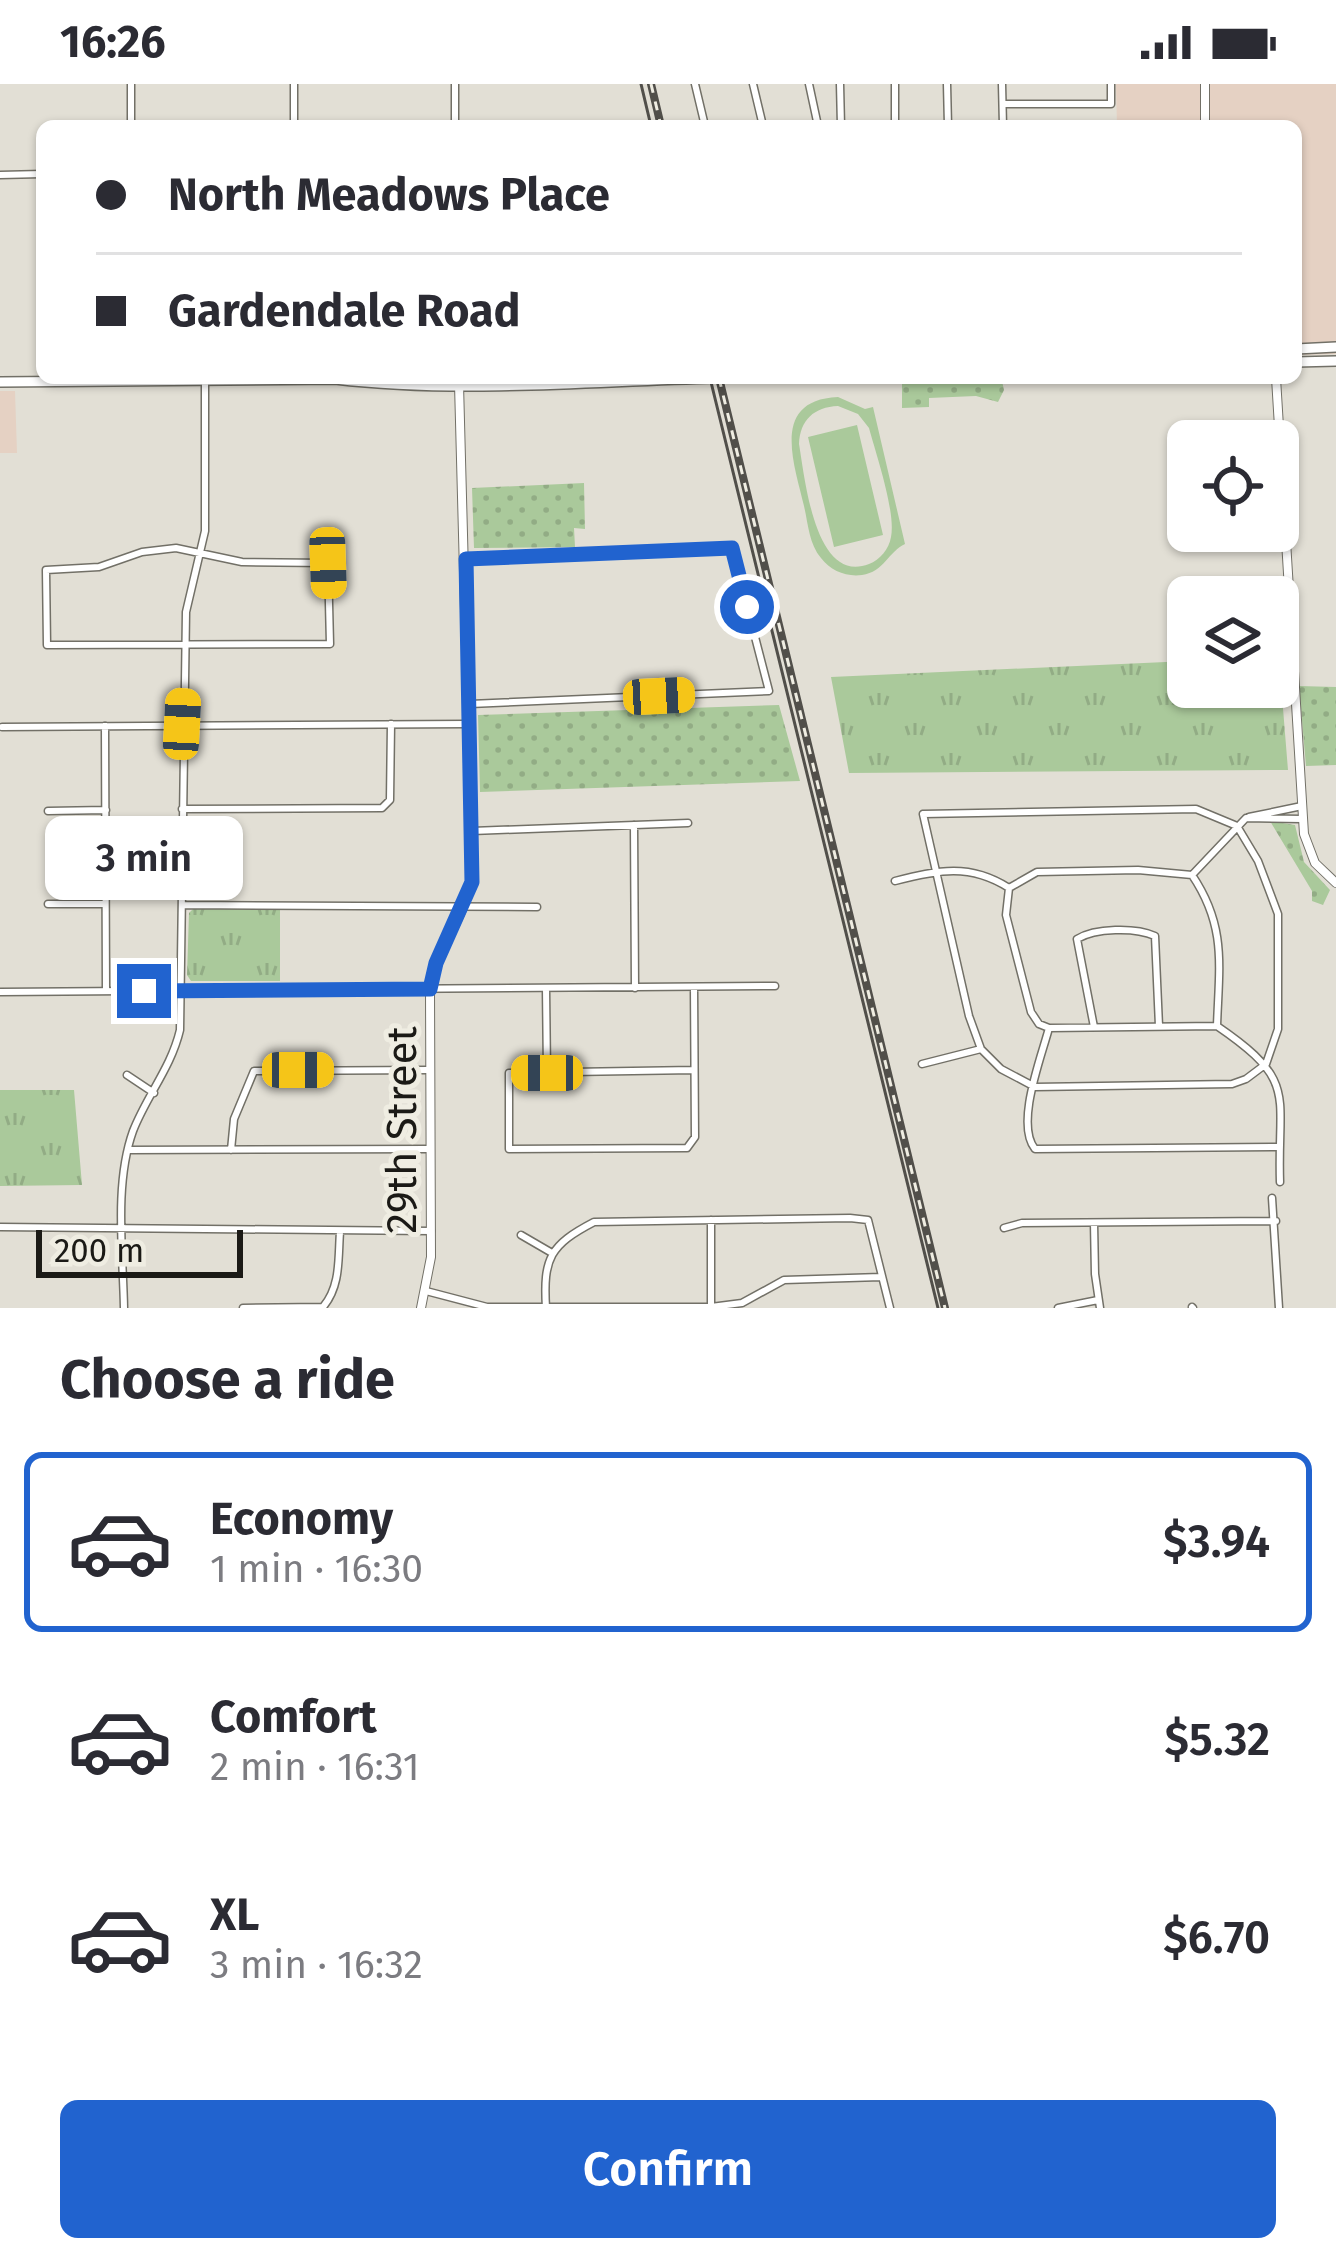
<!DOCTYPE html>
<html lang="en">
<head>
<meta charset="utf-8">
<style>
	:root { --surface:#fff; --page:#f7f7f7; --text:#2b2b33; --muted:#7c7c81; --line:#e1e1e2; --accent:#2163cf }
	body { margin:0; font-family:"Fira Sans",sans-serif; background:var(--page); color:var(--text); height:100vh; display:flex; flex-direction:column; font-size:45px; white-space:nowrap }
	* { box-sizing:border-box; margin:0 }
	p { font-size:39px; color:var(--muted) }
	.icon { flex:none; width:66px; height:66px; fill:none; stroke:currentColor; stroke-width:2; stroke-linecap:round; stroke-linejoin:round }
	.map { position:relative; height:1224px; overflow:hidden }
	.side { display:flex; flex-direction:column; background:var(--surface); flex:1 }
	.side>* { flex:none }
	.hud { position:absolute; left:36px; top:36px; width:1266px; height:264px; border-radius:18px; box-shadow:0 3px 9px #0004; display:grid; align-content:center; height:264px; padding:0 60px; background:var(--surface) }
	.tools { position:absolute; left:1167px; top:336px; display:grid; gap:24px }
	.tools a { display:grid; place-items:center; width:132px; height:132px; border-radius:18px; background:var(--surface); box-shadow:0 3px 9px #0004; font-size:60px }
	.scale { position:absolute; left:36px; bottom:30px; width:207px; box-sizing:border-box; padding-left:12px; border:6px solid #1b1a16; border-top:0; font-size:33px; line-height:42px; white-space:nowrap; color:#1b1a16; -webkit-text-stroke:9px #efede2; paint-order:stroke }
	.end { position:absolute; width:54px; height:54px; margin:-27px; border:15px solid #2163cf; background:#fff; box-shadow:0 0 0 6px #fff }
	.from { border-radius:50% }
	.bubble { position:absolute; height:84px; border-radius:18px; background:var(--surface); box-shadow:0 3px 9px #0004; font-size:39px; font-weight:600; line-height:84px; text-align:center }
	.car { position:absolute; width:36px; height:72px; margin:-36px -18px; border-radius:15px; box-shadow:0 0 9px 3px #0007; background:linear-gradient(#f5c518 24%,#345 0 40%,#f5c518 0 76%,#345 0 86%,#f5c518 0) }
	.hud b { display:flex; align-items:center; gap:42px; height:114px; font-size:45px }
	.hud b+b { border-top:3px solid var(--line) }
	.hud i { width:30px; height:30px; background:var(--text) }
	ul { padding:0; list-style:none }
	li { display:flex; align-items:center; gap:36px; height:180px; margin:0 24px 18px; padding:0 36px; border:6px solid transparent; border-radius:18px }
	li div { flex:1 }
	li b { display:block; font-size:45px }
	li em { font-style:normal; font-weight:600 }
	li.active { border-color:var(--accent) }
	li>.icon { width:108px; height:108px; stroke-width:1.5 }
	h2 { padding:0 60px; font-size:54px; line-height:144px }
	.button { display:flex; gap:24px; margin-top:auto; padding:24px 60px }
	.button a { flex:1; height:138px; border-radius:18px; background:var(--accent); color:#fff; font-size:48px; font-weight:600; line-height:138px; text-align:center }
	.status { display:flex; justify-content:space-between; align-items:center; height:84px; padding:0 60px; background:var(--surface); direction:ltr }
	.status svg { height:33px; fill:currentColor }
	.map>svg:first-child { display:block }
</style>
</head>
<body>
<div class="status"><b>16:26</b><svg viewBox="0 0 49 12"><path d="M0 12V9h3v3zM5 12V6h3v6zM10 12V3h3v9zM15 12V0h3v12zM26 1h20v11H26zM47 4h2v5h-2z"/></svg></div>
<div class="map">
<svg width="1336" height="1224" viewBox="0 0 1336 1224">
	<defs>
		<pattern id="grass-dots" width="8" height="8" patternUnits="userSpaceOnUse" patternTransform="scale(3)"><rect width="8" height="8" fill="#aac99b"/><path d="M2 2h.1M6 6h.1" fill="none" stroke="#92ac85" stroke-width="1.8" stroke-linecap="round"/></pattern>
		<pattern id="park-tufts" width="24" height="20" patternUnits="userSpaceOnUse" patternTransform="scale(3)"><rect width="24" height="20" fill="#aac99b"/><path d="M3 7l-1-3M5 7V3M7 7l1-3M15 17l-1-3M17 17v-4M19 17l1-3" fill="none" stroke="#92ac85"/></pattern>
	</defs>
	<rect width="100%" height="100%" fill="#e2dfd5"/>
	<!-- commercial -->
	<path fill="#e5d1c3" d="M1116 0H1336V270L1296 271V42H1117Z
		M0 307H15L17 369H0Z"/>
	<!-- grass -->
	<path fill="url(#grass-dots)" d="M1002 297 1004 306 998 318 976 312 929 314V323L902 324V300Z
		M584 399 585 445 574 444 575 463 474 464 472 404Z
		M1299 602 1336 603V681L1306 682Z
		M779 621 800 697 480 708 478 631Z
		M1270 737 1295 741 1304 778 1330 806 1323 821 1312 817V807Z"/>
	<!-- park -->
	<path fill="url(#park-tufts)" d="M1279 575 1288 686 849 689 831 593 1188 577V603H1278Z
		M193 825H280V897H191L187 891 189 829Z
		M0 1006H74L82 1101 0 1102Z"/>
	<!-- pitch -->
	<path fill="#aac99b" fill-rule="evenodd" d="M838 313 865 325 873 323 905 460C889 467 884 488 862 491 846 493 831 487 821 474 809 460 808 439 804 422 794 379 770 316 838 313ZM838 322 858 330 869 344C876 370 896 428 891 453 889 465 880 476 869 480 815 501 805 395 799 360 800 336 814 323 838 322Z
		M857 341 883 451 834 463 808 353Z"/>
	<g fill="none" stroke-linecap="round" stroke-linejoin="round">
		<!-- minor casing -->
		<g stroke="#727067" stroke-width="9">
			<path id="minor" d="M131 0V42
				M294 0V42
				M695 0 705 42
				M753 0 763 42
				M809 0 818 42
				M840 0 841 42
				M895 0V42
				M947 0 948 42
				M1002 0 1003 42
				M1003 20H1111V0
				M455 42V0
				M0 91 42 90
				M176 464 242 478 328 479 330 560 47 561 46 486 99 483 142 468Z
				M467 475 732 464 769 607 470 620
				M105 642 106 907
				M2 643 467 640
				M182 725 382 724 390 716 391 640
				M1196 725 1237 742 1258 777 1278 830V945L1266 980 1246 995 1232 1000 1035 1003 1001 985 981 965 969 932 923 730Z
				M48 727 106 726
				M1249 733 1302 722
				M634 741 635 904
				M472 747 688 739
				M1192 791C1227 843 1219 882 1217 942
				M1192 791 1246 734 1302 735
				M895 797C938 786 970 779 1009 804
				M1009 804 1037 788 1138 786 1192 791
				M1009 804 1006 831 1031 928 1039 940 1049 944
				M48 820H105
				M184 821 537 823
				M694 903 695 1053 687 1064 509 1065V989L694 986
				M546 904 547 989
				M0 908 775 902
				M1217 942C1299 998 1277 1010 1280 1098
				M1094 943 1077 855C1095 844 1135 843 1155 852L1159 942
				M1049 944C1041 974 1015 1040 1035 1065L1279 1063
				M1049 944 1217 942
				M922 980 981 965
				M127 991 154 1009
				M128 1066 430 1065
				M231 1066 234 1035 254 987 430 986
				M1272 1114 1279 1224
				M1094 1139 1095 1190 1100 1224
				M0 1143 431 1147
				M1004 1144 1022 1139 1276 1137
				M521 1151 552 1169
				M426 1207 487 1223H711L742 1219 784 1196 881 1193
				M1192 1223 1193 1224
				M124 1224C123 1168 114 1100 133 1047 147 1011 171 984 180 946L186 528 205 447V299
				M243 1224 323 1223C341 1202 338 1174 340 1148
				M546 1224C543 1174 550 1161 594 1138L850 1134 868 1136 890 1224
				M711 1224V1136
				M1058 1224 1098 1216"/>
		</g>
		<!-- tertiary casing -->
		<g stroke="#727067" stroke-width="10">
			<path id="tertiary" d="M1205 0V42
				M1276 294 1304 750 1315 779 1336 799
				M421 1224 431 1173 430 905C436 863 468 832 472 789L459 300"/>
		</g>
		<!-- primary casing -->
		<g stroke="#727067" stroke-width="12">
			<path id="primary" d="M1296 265 1336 263
				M1296 278 1336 277
				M335 295C460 310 590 297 715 294
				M0 298 339 295"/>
		</g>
		<!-- minor -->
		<use href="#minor" stroke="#fff" stroke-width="6"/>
		<!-- tertiary -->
		<use href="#tertiary" stroke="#fff" stroke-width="8"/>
		<!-- primary -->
		<use href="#primary" stroke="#fff" stroke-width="9"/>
		<!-- tram -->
		<path stroke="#514f4a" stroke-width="3" d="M641 0 651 42
			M710 294 938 1224"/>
		<!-- rail casing -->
		<g stroke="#514f4a" stroke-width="8">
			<path id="rail" d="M651 0 661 42
				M719 294 945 1224"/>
		</g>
		<!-- rail -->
		<use href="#rail" stroke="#efede2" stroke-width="3" stroke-dasharray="9" stroke-linecap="butt"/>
	</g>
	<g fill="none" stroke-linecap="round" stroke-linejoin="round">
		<!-- route -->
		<path stroke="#2163cf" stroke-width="15" d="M144 907 430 905 436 879 472 798 466 475 732 464 747 523"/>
	</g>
	<g text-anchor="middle" stroke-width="10" stroke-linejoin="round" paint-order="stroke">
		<!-- street labels -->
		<g font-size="42" fill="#1b1a16" stroke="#efede2">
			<text transform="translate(401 1046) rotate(-90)" y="15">29th Street</text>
		</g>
	</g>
</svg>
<div class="tools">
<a><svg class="icon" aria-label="locate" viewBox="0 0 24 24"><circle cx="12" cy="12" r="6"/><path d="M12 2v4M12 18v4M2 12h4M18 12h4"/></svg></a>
<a><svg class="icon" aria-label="layers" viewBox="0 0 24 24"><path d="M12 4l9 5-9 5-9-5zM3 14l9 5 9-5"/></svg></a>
</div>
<div class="scale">200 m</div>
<i class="end from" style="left:747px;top:523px"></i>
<i class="end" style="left:144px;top:907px"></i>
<div class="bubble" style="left:45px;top:732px;width:198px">3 min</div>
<i class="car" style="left:328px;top:479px;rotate:178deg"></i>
<i class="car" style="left:659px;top:612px;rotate:87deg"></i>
<i class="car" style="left:182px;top:640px;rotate:3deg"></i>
<i class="car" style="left:298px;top:986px;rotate:90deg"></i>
<i class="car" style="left:547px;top:989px;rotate:270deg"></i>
<div class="hud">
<b><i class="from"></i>North Meadows Place</b>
<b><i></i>Gardendale Road</b>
</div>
</div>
<section class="side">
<h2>Choose a ride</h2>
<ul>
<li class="active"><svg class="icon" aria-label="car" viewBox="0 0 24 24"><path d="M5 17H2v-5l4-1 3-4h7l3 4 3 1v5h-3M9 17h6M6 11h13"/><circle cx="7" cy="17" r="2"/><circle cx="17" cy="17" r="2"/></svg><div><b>Economy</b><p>1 min · 16:30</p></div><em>$3.94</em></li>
<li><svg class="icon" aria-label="car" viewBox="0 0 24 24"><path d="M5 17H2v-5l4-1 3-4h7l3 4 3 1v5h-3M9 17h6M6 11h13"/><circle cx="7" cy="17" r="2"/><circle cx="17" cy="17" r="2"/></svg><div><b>Comfort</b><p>2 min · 16:31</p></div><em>$5.32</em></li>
<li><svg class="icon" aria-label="car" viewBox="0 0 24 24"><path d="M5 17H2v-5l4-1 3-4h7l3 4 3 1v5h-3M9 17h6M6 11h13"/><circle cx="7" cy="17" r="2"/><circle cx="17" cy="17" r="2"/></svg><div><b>XL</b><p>3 min · 16:32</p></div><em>$6.70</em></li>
</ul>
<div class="button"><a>Confirm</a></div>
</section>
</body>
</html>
